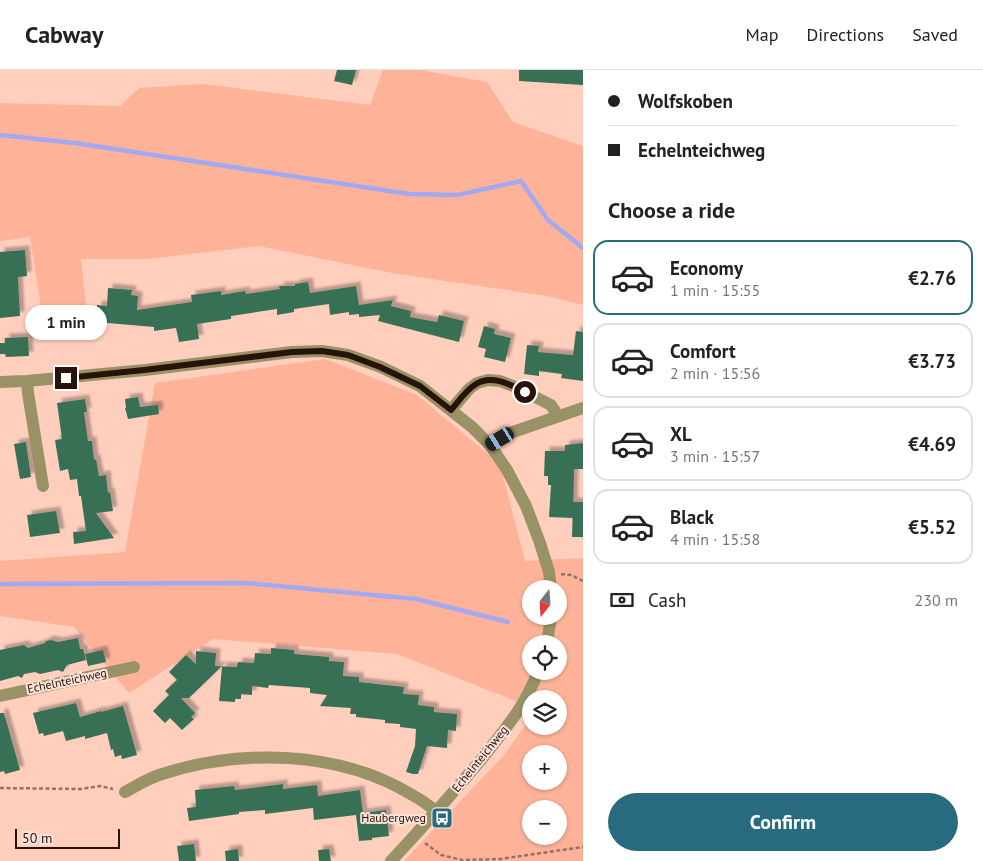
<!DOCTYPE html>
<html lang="en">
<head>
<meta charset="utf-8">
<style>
	:root { --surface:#fff; --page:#f2f2f2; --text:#222; --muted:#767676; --line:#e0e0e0; --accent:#296b7e }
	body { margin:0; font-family:"PT Sans",sans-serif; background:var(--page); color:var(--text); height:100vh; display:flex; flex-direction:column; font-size:19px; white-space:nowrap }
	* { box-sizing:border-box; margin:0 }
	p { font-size:16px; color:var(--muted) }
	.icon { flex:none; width:28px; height:28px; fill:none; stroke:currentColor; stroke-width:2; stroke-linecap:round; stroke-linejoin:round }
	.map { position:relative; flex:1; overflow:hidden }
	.side { display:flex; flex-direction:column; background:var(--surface); width:400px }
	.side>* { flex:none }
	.hud { display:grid; align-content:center; height:110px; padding:0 25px; background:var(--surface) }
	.needle { width:32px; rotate:197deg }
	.buttons { position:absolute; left:522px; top:510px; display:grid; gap:10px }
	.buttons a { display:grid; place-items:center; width:45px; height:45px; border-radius:50%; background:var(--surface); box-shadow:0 1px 4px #0004; font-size:25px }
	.scale { position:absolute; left:15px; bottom:12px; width:105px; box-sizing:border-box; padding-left:5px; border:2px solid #28130b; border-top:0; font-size:14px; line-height:18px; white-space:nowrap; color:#28130b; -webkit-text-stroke:4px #fbe2d9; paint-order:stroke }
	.end { position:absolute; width:22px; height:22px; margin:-11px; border:6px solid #28130b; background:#fff; box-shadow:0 0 0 2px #fff }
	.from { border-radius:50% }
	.bubble { position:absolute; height:35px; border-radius:18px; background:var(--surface); box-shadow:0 1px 4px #0004; font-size:16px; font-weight:600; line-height:35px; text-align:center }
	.car { position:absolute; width:15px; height:30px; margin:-15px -8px; border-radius:6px; box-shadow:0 0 4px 1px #0007; background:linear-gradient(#222 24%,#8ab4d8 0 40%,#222 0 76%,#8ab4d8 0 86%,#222 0) }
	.hud b { display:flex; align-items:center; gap:18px; height:48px; font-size:19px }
	.hud b+b { border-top:1px solid var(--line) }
	.hud i { width:12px; height:12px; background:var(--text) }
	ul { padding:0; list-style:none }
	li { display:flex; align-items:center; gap:15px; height:75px; margin:0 10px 8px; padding:0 15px; border:2px solid var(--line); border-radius:15px }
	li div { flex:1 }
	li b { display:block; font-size:19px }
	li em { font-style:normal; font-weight:600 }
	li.current { border-color:var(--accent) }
	li>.icon { width:45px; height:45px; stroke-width:1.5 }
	h2 { padding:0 25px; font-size:22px; line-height:60px }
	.pay { display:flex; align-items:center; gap:12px; height:55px; padding:0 25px; font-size:19px }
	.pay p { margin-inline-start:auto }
	.button { display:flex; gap:10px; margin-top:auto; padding:10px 25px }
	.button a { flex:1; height:58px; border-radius:30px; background:var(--accent); color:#fff; font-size:20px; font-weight:600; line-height:58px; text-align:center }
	header { display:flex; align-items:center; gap:30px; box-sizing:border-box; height:70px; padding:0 25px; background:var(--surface); border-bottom:1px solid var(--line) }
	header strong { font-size:24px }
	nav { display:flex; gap:28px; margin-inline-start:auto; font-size:18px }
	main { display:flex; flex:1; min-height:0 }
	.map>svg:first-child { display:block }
</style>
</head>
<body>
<header>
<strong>Cabway</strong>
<nav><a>Map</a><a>Directions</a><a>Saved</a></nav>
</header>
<main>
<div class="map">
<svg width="583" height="791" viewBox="0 0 583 791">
	<defs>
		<filter id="shadow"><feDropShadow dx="4.5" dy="-4.5" stdDeviation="1" flood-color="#0004"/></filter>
	</defs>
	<rect width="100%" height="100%" fill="#ffcebd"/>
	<!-- green -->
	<path fill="#feb398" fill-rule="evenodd" d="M383 0H420L487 12 513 52 583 76V235L547 226 392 203 259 176 148 189H81L89 261 45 262 30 167 0 171V33L120 36 139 18 203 14 370 35Z
		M325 289 417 325 500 394 525 491 583 488V791H404L505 684 531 647V656H559V629H531V637L397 584 213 569 129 623 74 557 0 546V491L125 482 155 313ZM531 519H559V546H531ZM531 574H559V601H531ZM531 684H559V711H531ZM531 739H559V766H531Z"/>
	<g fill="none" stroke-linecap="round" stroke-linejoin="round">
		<!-- stream -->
		<path stroke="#a3a8f2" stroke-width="4.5" d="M0 65 75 73 409 124 457 125 521 111 548 150 583 178
			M0 514 245 513 416 529 508 552"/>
	</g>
	<!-- building -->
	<path fill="#387054" filter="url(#shadow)" d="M337 0H356L352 15 334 11Z
		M519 0H583V15L519 11Z
		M25 180 27 206 18 207 20 246 0 248V182Z
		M308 212 310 223 356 216 359 235 393 230 391 236 411 241 410 247 437 252 439 245 464 251 459 272 378 251 380 245 359 247V244L349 245V242L330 245 329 234 294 239V242L277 245V239L231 246V249L197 254 199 269 179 272 176 258 154 261V257L96 252 97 235 107 236 108 218 132 220 131 225 138 226 137 240 192 232 191 225 221 221V225L245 221 246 224 280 219 279 216H295V214Z
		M484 256 495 259 494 264 511 268 505 292 484 287 486 279 478 277Z
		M576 261 583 262V311L561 308 562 304 539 301V306L524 304 527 275 539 276 538 282 573 285Z
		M28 267 29 286 6 287 5 284H0V273H5V268Z
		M138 327 140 337 158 335 159 344 128 349 125 338H126L125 329Z
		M85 329 87 342H84L88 371H92L94 390 96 389 99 406 106 405 108 423 110 422 113 441 96 443 114 468 74 474 73 462 86 461 81 426H79L77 409 70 410 68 399 60 401 55 370 62 369 57 333Z
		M26 372 31 407 20 409 14 374Z
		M583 373V399H574L573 448 549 447 551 415H548V406H544L545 381H565V375Z
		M573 432H583V467H572Z
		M56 441 60 463 30 467 27 445Z
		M78 568 80 579H83L86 590 67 595 63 602 58 600 40 604 35 602 24 604 22 608 18 606 0 611V580L24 575 28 578 45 573 46 571 51 570 58 572Z
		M271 578 294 580V584L329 587V591L344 592 343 606 359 607V612L404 617 403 624 419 625 418 635 434 637V642L457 644 456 661 448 660 447 678 427 676 418 704H413L406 702 415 676 416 659 400 657V654L385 653V650L356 647V644H350L351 638 320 636 327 625 310 623V618L269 615 268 618 252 616V625L241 624V629H235V632L219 631 222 596 189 628H181L195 643 191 647 194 649 182 660 170 648 165 653 153 641 169 625 165 621 177 610 169 602 186 585 196 594V581L216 583 215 596 237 597 238 592 254 593 255 583 271 584Z
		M103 580 106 592 88 596 85 584Z
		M76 633 80 647 101 641V642L123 636 137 685 122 689 121 685 115 687 113 679 111 680 107 663 85 669V666L66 671 63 661 44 666 43 663 39 664 33 643Z
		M0 643H4L20 700 5 704 4 701 0 702Z
		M283 714V719L317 715 318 726 360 720 363 743 386 740 389 766 372 768V770L359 771 356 745 314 750 313 738 265 744V740L239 742V744L189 751 187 738 196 737 195 720 234 716 235 720Z
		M194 774 196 791H179L177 776Z
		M238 779 239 791H226L225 781Z
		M329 779 331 791H319L318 780Z"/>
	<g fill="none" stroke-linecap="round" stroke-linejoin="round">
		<!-- path -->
		<path stroke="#947164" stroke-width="2.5" stroke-dasharray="4 2.5" stroke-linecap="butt" d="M561 504 571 505 583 511
			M0 718 81 719 100 716 113 719
			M425 773 441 785 462 790 500 789 583 777"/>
		<!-- minor -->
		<path stroke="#999267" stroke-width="12" d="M27 311 28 323 43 416
			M0 312 27 311 145 300 292 282 322 281 348 285 381 297 420 316 472 357 490 375 507 400 526 436 540 473 549 502 551 519
			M451 340 469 319 477 313 488 310 500 311 513 316 551 335 558 346
			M490 375 510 363 583 338
			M547 574 551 546
			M0 626 134 597
			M125 722C136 716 147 709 159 705 241 678 339 680 414 726 422 730 429 736 436 741
			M391 791C421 759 451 725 480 691 502 663 526 636 538 601"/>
	</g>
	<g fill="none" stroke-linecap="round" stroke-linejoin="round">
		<!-- route -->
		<path stroke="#28130b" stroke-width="6" d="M66 308 144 300 292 282 322 281 348 285 380 297 420 316 451 340C458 332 466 320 476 314 492 304 511 315 525 322"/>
	</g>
	<!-- icons -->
	<defs>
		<g id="bus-square" transform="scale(1.125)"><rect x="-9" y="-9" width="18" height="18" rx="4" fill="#296b7e" stroke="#fbe2d9"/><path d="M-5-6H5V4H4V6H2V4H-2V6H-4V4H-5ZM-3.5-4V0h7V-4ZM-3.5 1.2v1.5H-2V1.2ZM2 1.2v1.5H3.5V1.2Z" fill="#fff"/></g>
	</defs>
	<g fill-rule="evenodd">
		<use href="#bus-square" x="442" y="748"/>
	</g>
	<g text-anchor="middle" stroke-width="4" stroke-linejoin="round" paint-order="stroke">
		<!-- street labels -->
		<g font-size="12" fill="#28130b" stroke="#fbe2d9">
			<text transform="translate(67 611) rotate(-12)" y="4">Echelnteichweg</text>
			<text transform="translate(480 689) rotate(-51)" y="4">Echelnteichweg</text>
		</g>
		<!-- poi labels -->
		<g font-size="12" fill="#28130b" stroke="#fbe2d9" text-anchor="end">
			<text x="426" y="752">Haubergweg</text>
		</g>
	</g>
</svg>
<div class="buttons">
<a><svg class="needle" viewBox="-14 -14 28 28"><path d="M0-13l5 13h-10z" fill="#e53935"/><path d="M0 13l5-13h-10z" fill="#767676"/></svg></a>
<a><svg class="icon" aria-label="locate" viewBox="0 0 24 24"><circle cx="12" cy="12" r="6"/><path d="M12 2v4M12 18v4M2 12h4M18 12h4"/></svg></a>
<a><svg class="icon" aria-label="layers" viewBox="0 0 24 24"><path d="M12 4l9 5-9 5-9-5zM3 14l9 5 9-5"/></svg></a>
<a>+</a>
<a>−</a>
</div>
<div class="scale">50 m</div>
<i class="end from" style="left:525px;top:322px"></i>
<i class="end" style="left:66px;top:308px"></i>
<div class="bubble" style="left:25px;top:235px;width:82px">1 min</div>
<i class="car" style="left:500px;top:369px;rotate:239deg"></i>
</div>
<section class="side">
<div class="hud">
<b><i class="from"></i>Wolfskoben</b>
<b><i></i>Echelnteichweg</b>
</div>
<h2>Choose a ride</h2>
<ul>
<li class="current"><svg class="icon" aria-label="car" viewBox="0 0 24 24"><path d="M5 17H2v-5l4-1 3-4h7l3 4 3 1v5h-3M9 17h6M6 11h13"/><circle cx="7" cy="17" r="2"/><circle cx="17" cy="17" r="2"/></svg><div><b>Economy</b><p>1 min · 15:55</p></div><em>€2.76</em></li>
<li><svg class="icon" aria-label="car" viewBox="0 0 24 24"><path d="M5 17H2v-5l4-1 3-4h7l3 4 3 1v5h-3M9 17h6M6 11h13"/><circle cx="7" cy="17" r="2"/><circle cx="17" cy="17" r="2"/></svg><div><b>Comfort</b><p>2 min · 15:56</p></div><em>€3.73</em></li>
<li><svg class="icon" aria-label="car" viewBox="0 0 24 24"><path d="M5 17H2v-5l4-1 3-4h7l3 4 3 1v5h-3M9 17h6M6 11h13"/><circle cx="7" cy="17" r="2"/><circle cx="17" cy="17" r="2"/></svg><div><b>XL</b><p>3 min · 15:57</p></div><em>€4.69</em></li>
<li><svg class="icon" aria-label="car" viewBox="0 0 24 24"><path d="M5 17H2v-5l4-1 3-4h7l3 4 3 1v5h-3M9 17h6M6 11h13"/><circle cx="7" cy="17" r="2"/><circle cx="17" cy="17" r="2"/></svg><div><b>Black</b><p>4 min · 15:58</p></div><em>€5.52</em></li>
</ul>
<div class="pay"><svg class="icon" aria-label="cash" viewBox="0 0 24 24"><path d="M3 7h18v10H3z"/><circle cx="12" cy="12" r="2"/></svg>Cash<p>230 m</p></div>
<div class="button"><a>Confirm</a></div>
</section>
</main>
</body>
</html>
